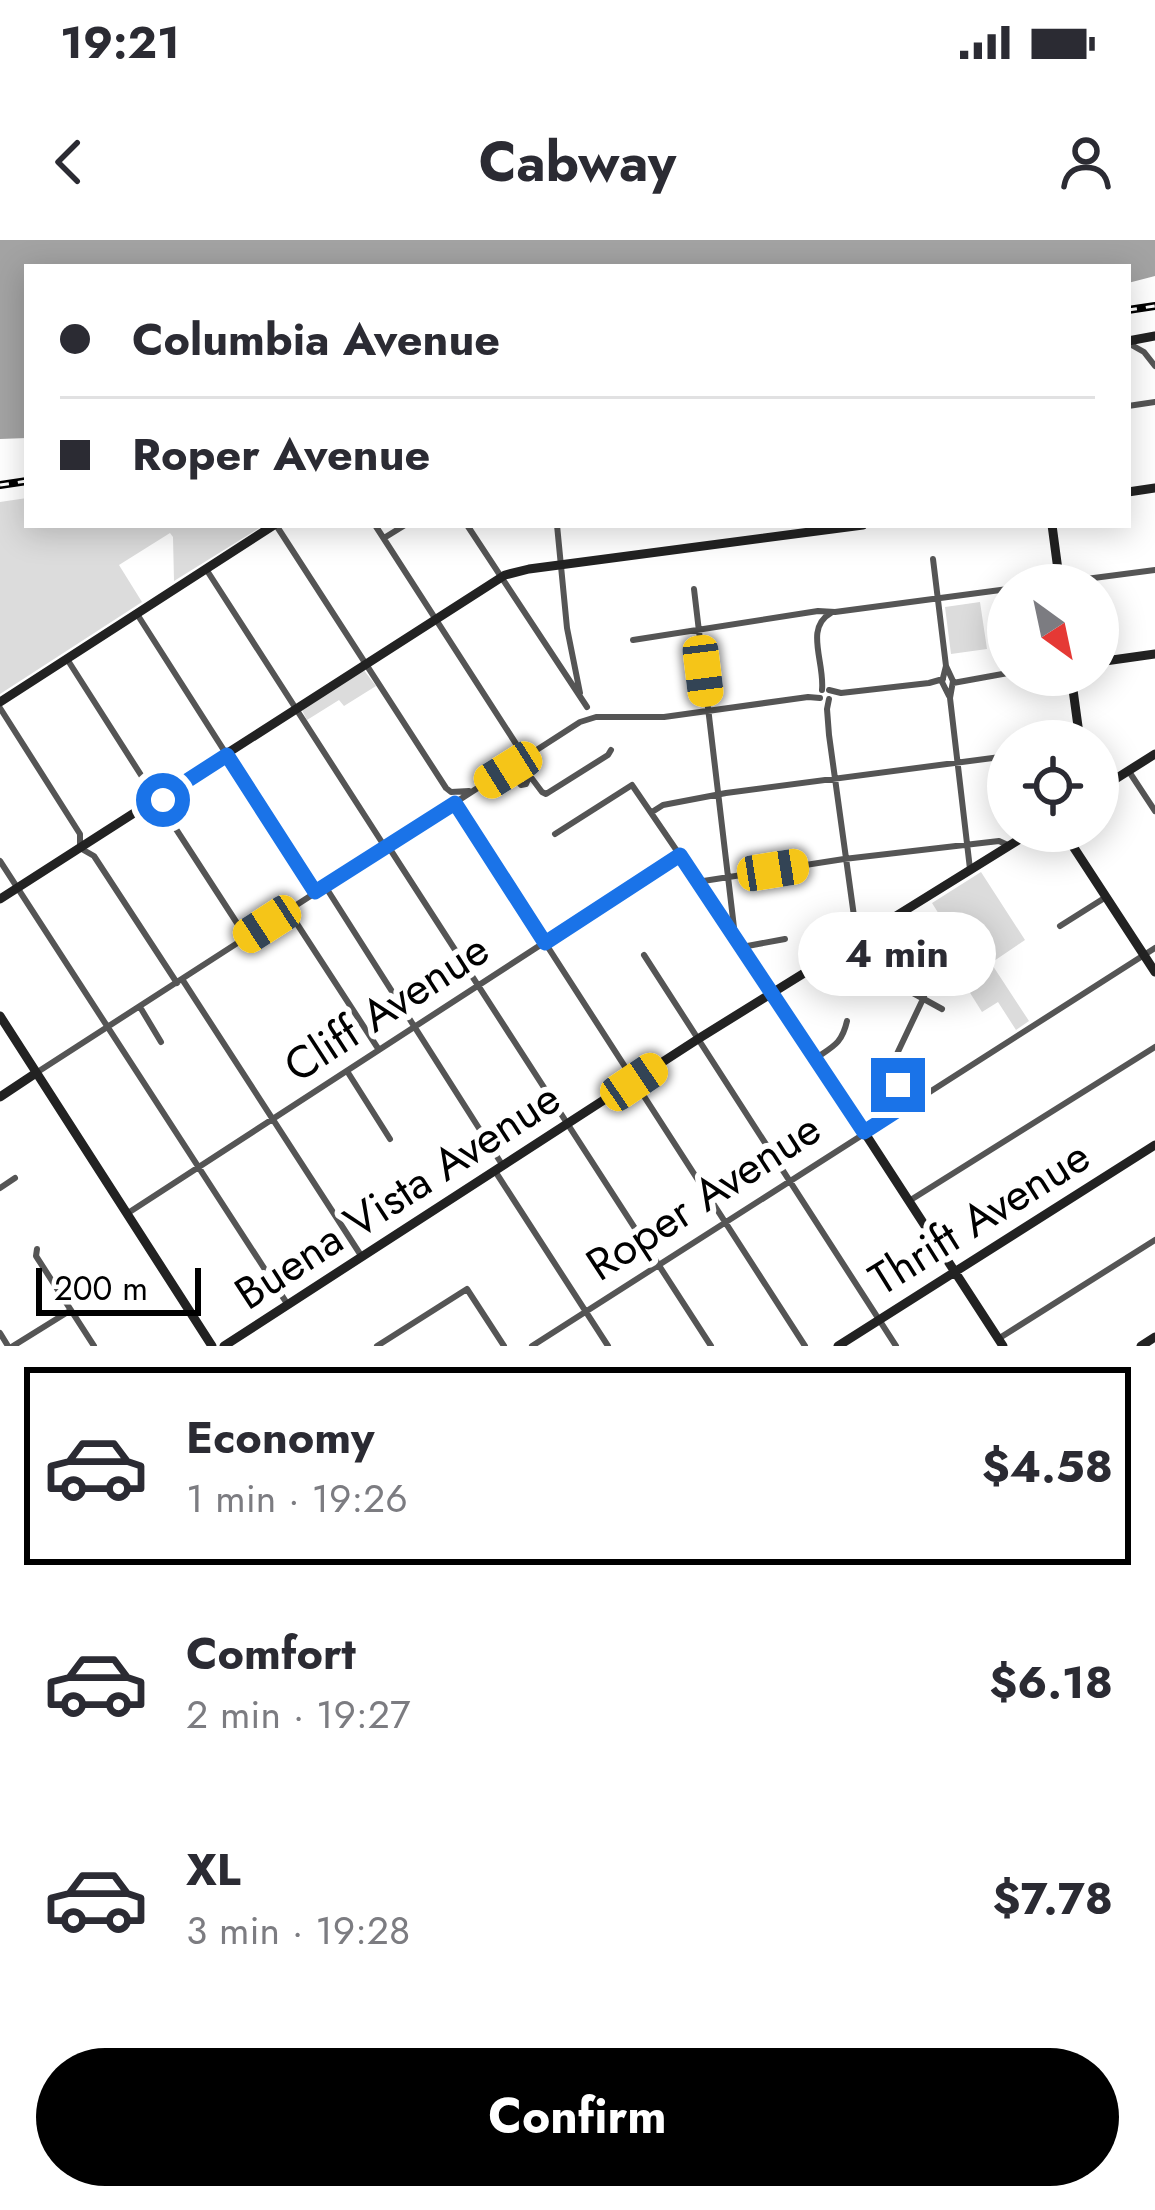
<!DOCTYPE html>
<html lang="en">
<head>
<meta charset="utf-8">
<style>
	:root { --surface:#fff; --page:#f2f2f3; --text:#2b2b33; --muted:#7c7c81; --line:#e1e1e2; --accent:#000 }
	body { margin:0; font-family:Jost,sans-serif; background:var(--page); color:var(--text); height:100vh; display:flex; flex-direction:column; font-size:45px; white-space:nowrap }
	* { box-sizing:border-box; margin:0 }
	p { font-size:39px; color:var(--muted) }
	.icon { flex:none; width:66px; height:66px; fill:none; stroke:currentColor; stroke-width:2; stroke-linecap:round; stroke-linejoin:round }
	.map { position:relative; height:1106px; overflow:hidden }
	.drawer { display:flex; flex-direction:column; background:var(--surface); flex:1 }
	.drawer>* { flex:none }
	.guide { position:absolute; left:24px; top:24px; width:1107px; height:264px; border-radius:0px; box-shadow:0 6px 30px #0003; display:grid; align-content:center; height:264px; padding:0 36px; background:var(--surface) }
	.needle { width:78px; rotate:147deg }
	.controls { position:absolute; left:987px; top:324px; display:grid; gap:24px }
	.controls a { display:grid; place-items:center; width:132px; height:132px; border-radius:50%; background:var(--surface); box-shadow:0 6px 30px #0003; font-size:60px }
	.scale { position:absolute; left:36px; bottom:30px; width:165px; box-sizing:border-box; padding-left:12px; border:6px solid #000; border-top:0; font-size:33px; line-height:42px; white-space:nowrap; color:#000; -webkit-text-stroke:9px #fff; paint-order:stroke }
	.end { position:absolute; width:54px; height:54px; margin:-27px; border:15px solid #1a73e8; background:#fff; box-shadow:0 0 0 6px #fff }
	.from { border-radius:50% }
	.bubble { position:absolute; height:84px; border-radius:42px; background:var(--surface); box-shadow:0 6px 30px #0003; font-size:39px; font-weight:700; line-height:84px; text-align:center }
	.car { position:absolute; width:36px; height:72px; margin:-36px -18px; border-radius:15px; box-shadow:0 0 9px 3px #0007; background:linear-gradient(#f5c518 24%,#345 0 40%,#f5c518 0 76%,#345 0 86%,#f5c518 0) }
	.guide b { display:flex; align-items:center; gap:42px; height:114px; font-size:45px }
	.guide b+b { border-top:3px solid var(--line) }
	.guide i { width:30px; height:30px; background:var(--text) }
	ul { padding:21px 0 0; list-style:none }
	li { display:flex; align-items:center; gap:36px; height:198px; margin:0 24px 18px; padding:0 12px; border:6px solid transparent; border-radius:0px }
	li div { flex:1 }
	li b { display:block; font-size:45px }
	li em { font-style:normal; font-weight:700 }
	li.selected { border-color:var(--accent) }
	li>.icon { width:108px; height:108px; stroke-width:1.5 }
	.cta { display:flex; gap:24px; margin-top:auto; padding:24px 36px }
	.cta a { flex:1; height:138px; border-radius:72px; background:var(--accent); color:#fff; font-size:48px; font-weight:700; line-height:138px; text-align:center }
	.status { display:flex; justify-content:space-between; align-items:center; height:84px; padding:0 60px; background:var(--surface); direction:ltr }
	.status svg { height:33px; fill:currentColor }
	header { display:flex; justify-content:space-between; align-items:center; height:156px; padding:0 36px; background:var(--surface); font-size:54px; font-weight:700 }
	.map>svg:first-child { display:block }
</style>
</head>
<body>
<div class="status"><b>19:21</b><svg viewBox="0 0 49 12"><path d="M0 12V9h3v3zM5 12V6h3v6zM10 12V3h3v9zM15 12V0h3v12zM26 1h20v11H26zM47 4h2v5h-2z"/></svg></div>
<header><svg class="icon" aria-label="back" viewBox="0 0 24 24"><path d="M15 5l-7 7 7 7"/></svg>Cabway<svg class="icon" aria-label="person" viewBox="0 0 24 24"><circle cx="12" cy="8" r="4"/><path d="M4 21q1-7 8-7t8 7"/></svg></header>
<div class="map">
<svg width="1155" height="1106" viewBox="0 0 1155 1106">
	<rect width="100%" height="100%" fill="#fff"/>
	<!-- green -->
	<path fill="#dcdcdc" d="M27 258V285H264L174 341 173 297 170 293 119 325 142 362 0 454V262Z
		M980 362 987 409 951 414 945 367Z
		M363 429 376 446 344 466 339 460 307 480 302 470Z
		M981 632 1025 700 991 723 1029 781 1016 790 998 762 982 772 962 740 966 737 969 722 932 663Z"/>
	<!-- water -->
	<path fill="#a3a3a3" d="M0 0H1155V36L1128 43V27H27V198L0 199Z"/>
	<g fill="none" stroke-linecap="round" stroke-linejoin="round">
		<!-- street -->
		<path stroke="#555" stroke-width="6" d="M1128 103 1144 112 1155 126
			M1128 166 1155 162
			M276 285 446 548 451 552 469 551
			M375 285 520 510 524 528 542 552 546 554 608 515 611 510
			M467 285 587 467
			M557 285 567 388 580 453
			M384 298 405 285
			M933 319 946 426 942 442 949 456
			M206 329 385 607
			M1040 345 1155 330
			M694 349 735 696
			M137 374 315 653
			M633 400 818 371 835 372 1008 349
			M67 419 155 557
			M946 426 953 441 950 458 970 629
			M953 443 1008 433
			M822 450C825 422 804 388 831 373
			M829 450 841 453 929 443 943 439
			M829 459 827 469 829 495 857 698
			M0 468 80 594V608L94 616 177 743
			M1128 530 1155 571
			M509 531 521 545 526 544 529 537
			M455 563 805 1106
			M150 565 163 569 246 697
			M652 572 663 565 726 553 1008 516
			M555 594 632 545 774 753
			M388 606 711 1106
			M0 621 288 1065
			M697 642 844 619 999 601 1010 606
			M325 646 503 926
			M288 670 379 810
			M903 673 930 716 934 728 923 759 895 818 894 837 909 863
			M1060 686 1106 657
			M742 707 785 699
			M644 715 896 1106
			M182 739 362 1017
			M902 747 942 769
			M140 767 161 802
			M816 818C834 806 842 803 847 781
			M347 831 390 899
			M36 833 580 482 596 477H664L808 457 820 458
			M495 931 608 1106
			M0 948 15 938
			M909 961 1155 807
			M128 973 679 615
			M37 1009 36 1016 94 1106
			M0 1093 8 1106
			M998 1099 1155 1000
			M13 1106 71 1070
			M377 1106 467 1049 504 1106
			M532 1106 1155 708"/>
		<!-- secondary -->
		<path stroke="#222" stroke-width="9" d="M1128 101 1155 96
			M1128 252 1155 248
			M1052 285 1060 345
			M1098 422 1155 414
			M1071 435 1080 501
			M0 462 274 285
			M1098 550 1155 514
			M1063 591 1155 732
			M0 659 505 335 529 329 863 285
			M774 753 1003 1106
			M0 776 212 1106
			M0 857 36 833
			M224 1106 698 799 1033 591
			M838 1106 1155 905
			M1141 1106 1155 1097"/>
		<!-- rail casing -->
		<g stroke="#000" stroke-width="8">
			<path id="rail" d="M1128 70 1155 66
				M0 245 27 241"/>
		</g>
		<!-- rail -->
		<use href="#rail" stroke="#fff" stroke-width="3" stroke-dasharray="9" stroke-linecap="butt"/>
	</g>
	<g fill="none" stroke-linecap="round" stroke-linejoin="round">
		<!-- route -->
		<path stroke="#1a73e8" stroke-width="15" d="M163 560 165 555 227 515 315 652 455 563 545 703 680 615 864 892 909 863 898 845"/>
	</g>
	<g text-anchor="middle" stroke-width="12" stroke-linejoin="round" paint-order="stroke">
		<!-- street labels -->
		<g font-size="45" fill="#000" stroke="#fff">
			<text transform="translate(386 767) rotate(-33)" y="16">Cliff Avenue</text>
			<text transform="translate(397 955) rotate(-33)" y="16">Buena Vista Avenue</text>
			<text transform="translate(703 956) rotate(-33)" y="16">Roper Avenue</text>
			<text transform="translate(979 977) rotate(-32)" y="16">Thrift Avenue</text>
		</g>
	</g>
</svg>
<div class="controls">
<a><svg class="needle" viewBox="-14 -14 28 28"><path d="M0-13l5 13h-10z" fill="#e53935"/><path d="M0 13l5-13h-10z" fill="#7c7c81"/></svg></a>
<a><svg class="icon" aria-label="locate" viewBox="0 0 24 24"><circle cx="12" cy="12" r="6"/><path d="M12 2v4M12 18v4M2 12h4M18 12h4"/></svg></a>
</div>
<div class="scale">200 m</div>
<i class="end from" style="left:163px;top:560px"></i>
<i class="end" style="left:898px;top:845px"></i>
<div class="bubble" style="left:798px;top:672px;width:198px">4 min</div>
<i class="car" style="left:703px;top:431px;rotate:173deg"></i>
<i class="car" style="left:508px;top:530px;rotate:238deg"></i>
<i class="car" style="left:773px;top:630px;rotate:81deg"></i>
<i class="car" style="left:267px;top:684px;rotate:237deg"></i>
<i class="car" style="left:634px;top:842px;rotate:56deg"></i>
<div class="guide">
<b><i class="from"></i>Columbia Avenue</b>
<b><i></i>Roper Avenue</b>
</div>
</div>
<section class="drawer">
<ul>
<li class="selected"><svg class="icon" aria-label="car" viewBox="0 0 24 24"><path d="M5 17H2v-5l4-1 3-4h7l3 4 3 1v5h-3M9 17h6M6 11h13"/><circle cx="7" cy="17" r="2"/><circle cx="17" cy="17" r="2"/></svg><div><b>Economy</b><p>1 min · 19:26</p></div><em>$4.58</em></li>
<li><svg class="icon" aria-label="car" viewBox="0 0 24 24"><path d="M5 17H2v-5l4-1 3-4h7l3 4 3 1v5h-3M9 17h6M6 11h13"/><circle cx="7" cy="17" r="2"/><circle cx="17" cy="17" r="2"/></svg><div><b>Comfort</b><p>2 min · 19:27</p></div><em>$6.18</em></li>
<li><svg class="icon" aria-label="car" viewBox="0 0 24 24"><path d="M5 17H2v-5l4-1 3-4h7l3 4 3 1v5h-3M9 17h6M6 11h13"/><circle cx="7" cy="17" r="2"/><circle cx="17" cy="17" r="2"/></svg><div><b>XL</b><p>3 min · 19:28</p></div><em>$7.78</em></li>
</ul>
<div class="cta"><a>Confirm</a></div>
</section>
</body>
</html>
